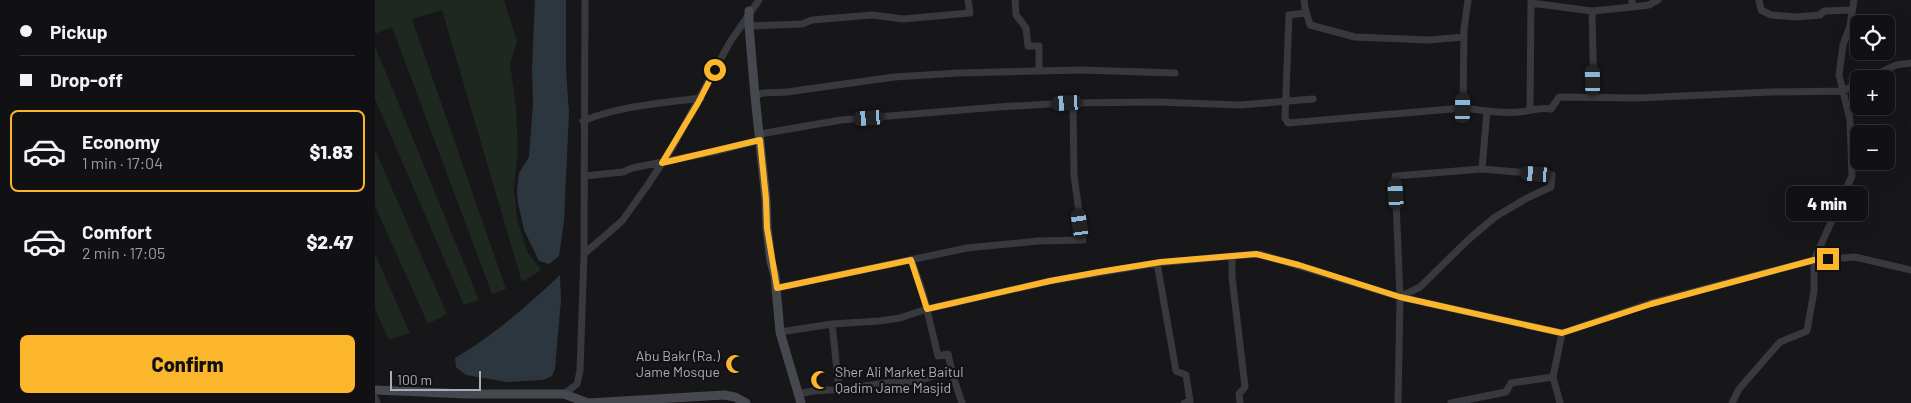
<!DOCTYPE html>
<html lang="en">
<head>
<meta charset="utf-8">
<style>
	:root { --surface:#111113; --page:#1a1a1c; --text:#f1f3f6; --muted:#9c9da0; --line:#303133; --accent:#fcb62c }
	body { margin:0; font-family:Barlow,sans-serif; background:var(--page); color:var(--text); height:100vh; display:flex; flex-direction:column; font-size:19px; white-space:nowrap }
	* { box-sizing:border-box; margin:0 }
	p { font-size:16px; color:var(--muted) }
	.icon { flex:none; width:28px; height:28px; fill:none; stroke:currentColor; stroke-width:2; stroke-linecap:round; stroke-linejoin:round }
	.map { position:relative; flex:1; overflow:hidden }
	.drawer { display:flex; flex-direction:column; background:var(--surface); width:375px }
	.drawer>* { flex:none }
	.guide { display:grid; align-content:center; height:110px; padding:0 20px; background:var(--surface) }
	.buttons { position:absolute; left:1475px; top:15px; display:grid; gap:10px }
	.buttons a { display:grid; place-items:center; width:45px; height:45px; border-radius:8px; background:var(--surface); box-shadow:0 5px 20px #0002,0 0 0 1px var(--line); font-size:25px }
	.scale { position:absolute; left:15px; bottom:12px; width:91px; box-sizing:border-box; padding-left:5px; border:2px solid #a8adba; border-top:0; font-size:14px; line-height:18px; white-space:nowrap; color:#a8adba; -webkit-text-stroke:4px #121214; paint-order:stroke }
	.end { position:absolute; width:22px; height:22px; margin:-11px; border:6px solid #fcb62c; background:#111; box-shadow:0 0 0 2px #111 }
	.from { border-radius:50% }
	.bubble { position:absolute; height:35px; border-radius:8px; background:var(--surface); box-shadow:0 5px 20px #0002,0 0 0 1px var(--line); font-size:16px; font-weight:800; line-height:35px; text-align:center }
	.car { position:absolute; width:15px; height:30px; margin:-15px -8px; border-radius:6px; box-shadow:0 0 4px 1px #0007; background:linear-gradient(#222 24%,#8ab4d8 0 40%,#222 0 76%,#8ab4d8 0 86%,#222 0) }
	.guide b { display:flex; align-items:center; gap:18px; height:48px; font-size:19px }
	.guide b+b { border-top:1px solid var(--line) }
	.guide i { width:12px; height:12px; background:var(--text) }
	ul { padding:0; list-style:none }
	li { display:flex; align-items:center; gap:15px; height:82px; margin:0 10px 8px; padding:0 10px; border:2px solid transparent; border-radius:8px }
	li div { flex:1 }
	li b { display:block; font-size:19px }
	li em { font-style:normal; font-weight:800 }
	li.selected { border-color:var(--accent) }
	li>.icon { width:45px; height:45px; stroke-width:1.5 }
	.cta { display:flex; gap:10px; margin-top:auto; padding:10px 20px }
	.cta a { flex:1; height:58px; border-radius:8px; background:var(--accent); color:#111; font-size:20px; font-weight:800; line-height:58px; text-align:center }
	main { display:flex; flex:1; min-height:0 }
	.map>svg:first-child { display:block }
</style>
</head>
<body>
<main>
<section class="drawer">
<div class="guide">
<b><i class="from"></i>Pickup</b>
<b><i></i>Drop-off</b>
</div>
<ul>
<li class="selected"><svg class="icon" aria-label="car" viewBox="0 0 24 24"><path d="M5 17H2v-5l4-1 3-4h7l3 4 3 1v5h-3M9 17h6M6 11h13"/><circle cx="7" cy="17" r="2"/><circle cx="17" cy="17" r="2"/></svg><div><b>Economy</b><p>1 min · 17:04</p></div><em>$1.83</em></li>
<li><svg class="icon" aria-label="car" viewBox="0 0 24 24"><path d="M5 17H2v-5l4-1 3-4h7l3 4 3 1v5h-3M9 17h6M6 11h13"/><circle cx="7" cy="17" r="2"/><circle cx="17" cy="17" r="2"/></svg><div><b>Comfort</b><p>2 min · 17:05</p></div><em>$2.47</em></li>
</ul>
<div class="cta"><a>Confirm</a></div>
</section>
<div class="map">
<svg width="1536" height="403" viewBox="0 0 1536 403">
	<rect width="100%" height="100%" fill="#171719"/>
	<!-- green -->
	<path fill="#1e2720" d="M0 0H129L142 41 135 64 141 106 143 152 139 188 142 219 152 251 166 270 147 282 67 10 37 19 131 289 117 294 17 27 0 34Z
		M0 46 104 300 89 305 0 99Z
		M0 150 72 314 53 324 0 206Z
		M0 254 35 333 14 340 0 309Z"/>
	<!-- water -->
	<path fill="#2c363e" d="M160 0H191V70L194 113 189 221 184 256 174 264 164 261 149 230 143 203 142 190 144 173 154 157 158 104 157 68Z
		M185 275 186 300 180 369 177 376 168 380 132 382 91 375 81 367 80 358C117 337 154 304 185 275Z"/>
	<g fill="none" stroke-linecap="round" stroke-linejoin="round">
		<!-- street -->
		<path stroke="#37393e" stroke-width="7" d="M640 0 641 15 651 28 653 46H664V70
			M929 0 930 8 935 25 980 37 1054 40 1089 37
			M1384 0 1386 10 1396 15 1421 17 1445 15 1449 11 1477 10
			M1156 3 1217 11
			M1257 7 1274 5 1283 0
			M931 13 914 15 910 118 913 123 1088 108C1106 110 1126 114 1144 112 1155 111 1164 107 1176 109L1184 97 1263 98 1395 92 1468 91 1484 83
			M374 26 427 24 437 20 497 15 528 19 595 13 593 0
			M1492 79 1521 65 1536 63
			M380 96 388 93 412 92 519 77 584 73 707 70 800 73
			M1219 97 1217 11 1257 7V0
			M1088 108 1089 29 1093 0
			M1155 110 1156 0
			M208 121C243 106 288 103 326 98
			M385 134 466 120 623 107 692 103 782 102 865 105 938 99
			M209 176 248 172 257 168 338 152 385 140
			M209 254 210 0
			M536 259 548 293 563 356 573 354 578 376 587 403
			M1439 260 1477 176 1475 120 1464 75 1468 45 1475 26 1479 0
			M782 263 857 256
			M402 288 592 248 663 241 708 240 699 176 698 103
			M1025 297 1045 287 1094 239 1120 217 1152 198 1176 187 1177 175 1107 169 1112 111
			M457 324 504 321 525 318 552 309 675 281 782 263 801 371 811 375 815 401 809 403
			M405 332 457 324 464 389
			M1178 377 1185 403
			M189 394 202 384 205 371 209 254 247 221 272 186 297 148 355 42 384 0
			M423 394 438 391 471 389 510 383 543 381 577 370
			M0 398 2 403
			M865 403 864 394 870 387 857 277V256L885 254 1025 297 1187 333
			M1023 403 1025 297 1020 176 1107 169
			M1076 403 1131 392 1136 383 1178 377 1187 333 1276 303 1439 260 1480 257 1536 270
			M1357 403 1364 389 1405 342 1432 331 1439 291V260"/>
		<!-- secondary -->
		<path stroke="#45484e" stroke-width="9" d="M374 11V26L380 96 391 199 392 228 396 261 400 276 405 332 426 403
			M0 390 92 394H189L213 403 349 395 360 397 371 403"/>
	</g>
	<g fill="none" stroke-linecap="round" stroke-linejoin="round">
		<!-- route -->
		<path stroke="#fcb62c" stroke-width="6" d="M340 70 323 103 287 163 385 140 391 199 392 228 402 288 536 260 552 309 675 281 724 272 786 262 881 254 924 265 1025 297 1187 333 1276 304 1439 260 1453 259"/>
	</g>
	<!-- icons -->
	<defs>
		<g id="mosque-bare" transform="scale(1.5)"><path d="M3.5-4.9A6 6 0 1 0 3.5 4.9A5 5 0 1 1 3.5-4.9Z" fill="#fcb62c" stroke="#121214" stroke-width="2.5" paint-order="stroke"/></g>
	</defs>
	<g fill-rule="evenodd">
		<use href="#mosque-bare" x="360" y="364"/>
		<use href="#mosque-bare" x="445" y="380"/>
	</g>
	<g text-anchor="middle" stroke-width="4.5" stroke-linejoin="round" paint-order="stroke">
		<!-- poi labels -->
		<g font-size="14" fill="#a8adba" stroke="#121214" text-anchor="end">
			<text x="345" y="361">Abu Bakr (Ra.)<tspan x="345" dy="16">Jame Mosque</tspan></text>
			<text x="460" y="377" text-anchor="start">Sher Ali Market Baitul<tspan x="460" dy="16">Qadim Jame Masjid</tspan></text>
		</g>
	</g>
</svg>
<div class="buttons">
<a><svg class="icon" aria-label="locate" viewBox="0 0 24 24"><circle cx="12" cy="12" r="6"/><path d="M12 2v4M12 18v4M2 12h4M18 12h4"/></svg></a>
<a>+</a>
<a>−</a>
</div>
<div class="scale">100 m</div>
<i class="end from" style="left:340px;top:70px"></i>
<i class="end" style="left:1453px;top:259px"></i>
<div class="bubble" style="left:1411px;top:186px;width:82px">4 min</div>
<i class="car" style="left:1218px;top:80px;rotate:359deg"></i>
<i class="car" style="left:692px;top:103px;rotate:267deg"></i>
<i class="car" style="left:1088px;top:108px;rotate:1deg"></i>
<i class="car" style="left:494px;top:118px;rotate:266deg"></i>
<i class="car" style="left:1161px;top:174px;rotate:274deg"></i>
<i class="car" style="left:1021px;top:194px;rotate:356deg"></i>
<i class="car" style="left:705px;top:224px;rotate:352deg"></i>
</div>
</main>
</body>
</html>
